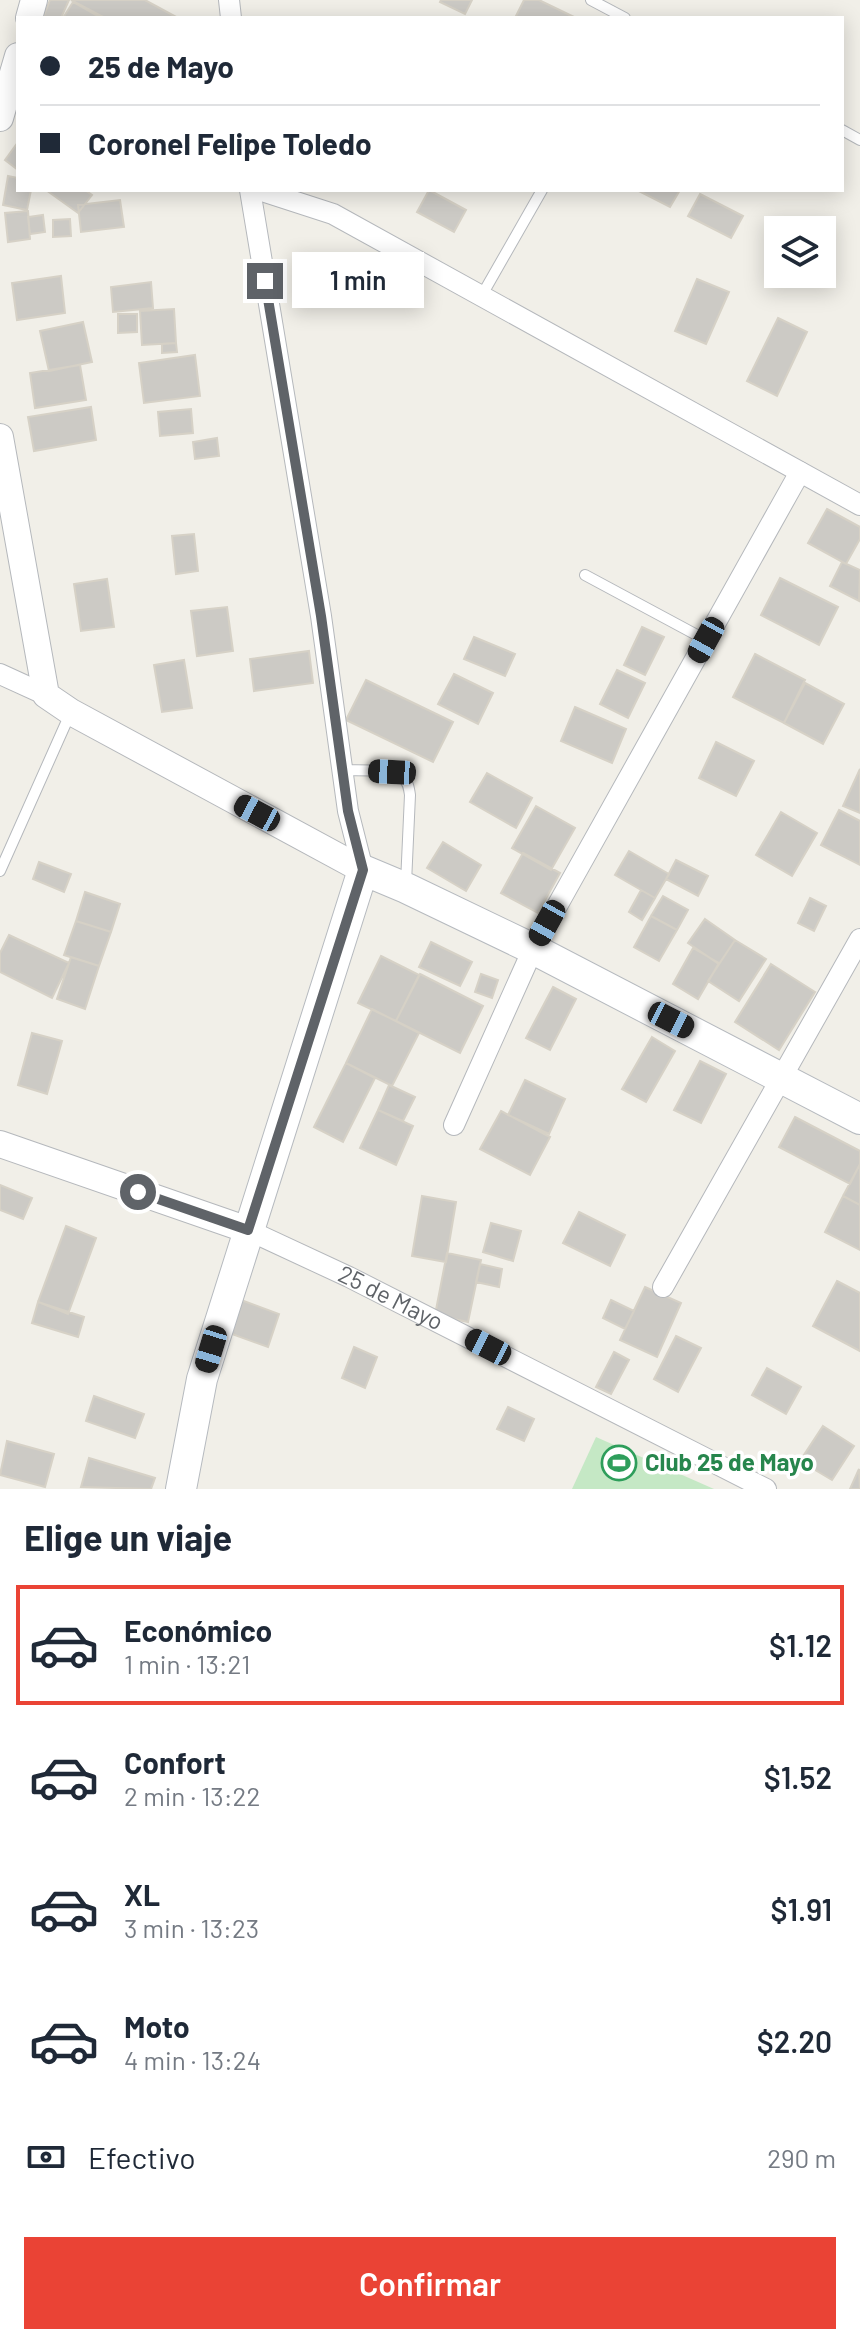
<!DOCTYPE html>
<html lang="es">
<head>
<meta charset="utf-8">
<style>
	:root { --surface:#fff; --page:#f2f2f3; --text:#1f2937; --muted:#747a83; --line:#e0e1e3; --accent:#ea4335 }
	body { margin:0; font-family:Barlow,sans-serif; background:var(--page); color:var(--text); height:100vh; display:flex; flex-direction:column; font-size:30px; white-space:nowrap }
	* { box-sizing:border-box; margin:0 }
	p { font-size:26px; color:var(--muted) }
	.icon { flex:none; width:44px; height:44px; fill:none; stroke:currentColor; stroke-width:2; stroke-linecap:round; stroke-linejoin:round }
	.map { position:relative; height:1489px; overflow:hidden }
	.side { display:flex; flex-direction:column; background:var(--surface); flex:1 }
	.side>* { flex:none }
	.banner { position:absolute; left:16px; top:16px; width:828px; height:176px; border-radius:0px; box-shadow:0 4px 20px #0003; display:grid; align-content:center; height:176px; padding:0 24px; background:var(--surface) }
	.fabs { position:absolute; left:764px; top:216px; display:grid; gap:16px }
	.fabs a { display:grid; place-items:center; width:72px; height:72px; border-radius:0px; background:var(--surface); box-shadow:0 4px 20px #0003; font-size:40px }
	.end { position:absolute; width:36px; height:36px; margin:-18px; border:10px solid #5f6368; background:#fff; box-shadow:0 0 0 4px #fff }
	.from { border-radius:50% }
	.bubble { position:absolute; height:56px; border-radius:0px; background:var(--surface); box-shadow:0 4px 20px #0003; font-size:26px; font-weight:600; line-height:56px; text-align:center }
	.car { position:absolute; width:24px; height:48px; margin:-24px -12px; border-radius:10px; box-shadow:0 0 6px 2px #0007; background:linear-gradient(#222 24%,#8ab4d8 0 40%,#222 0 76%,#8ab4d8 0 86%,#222 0) }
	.banner b { display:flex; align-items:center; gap:28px; height:76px; font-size:30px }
	.banner b+b { border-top:2px solid var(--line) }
	.banner i { width:20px; height:20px; background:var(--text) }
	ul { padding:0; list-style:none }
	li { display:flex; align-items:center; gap:24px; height:120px; margin:0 16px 12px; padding:0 8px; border:4px solid transparent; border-radius:0px }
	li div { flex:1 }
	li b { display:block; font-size:30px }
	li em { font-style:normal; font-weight:600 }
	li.active { border-color:var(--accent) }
	li>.icon { width:72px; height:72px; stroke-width:1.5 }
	h2 { padding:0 24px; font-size:36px; line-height:96px }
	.pay { display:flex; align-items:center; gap:20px; height:88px; padding:0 24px; font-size:30px }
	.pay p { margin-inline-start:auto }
	.action { display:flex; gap:16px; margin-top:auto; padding:16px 24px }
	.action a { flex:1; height:92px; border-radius:0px; background:var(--accent); color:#fff; font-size:32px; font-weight:600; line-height:92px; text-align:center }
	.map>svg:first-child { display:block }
</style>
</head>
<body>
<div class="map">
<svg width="860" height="1489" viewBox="0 0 860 1489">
	<rect width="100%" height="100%" fill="#f1efe8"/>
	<!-- green -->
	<path fill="#c5e8c5" d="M596 1437 714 1489H572Z"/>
	<!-- building -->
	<path fill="#cccac5" stroke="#d6d1c6" stroke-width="2" d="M50 0H69L61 18H43Z
		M71 0H145L178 18H105Z
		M441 0H472L465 14 440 2Z
		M524 0H539L574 17 515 18Z
		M73 2 101 18H63Z
		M18 142V170L5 160Z
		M8 176 18 178V190H31L27 210 3 205Z
		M46 190H85L92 195 78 213Z
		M429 190 466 210 454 232 417 212Z
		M637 190H680L670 207Z
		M700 194 743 216 731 238 688 216Z
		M120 200 124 227 81 232 78 205Z
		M28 211 30 239 8 242 5 213Z
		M43 215 45 232 30 234 28 217Z
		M70 219 71 236 53 237V220Z
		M61 276 65 313 17 320 12 283Z
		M697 279 729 292 706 344 675 331Z
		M151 282 153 308 113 312 111 287Z
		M174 309 176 343 142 345 140 311Z
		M118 314H137V332L118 333Z
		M778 318 807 332 777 396 747 381Z
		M83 322 92 362 49 371 40 331Z
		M176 343 177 352 162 353V344Z
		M195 355 200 396 144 403 139 363Z
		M80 365 86 400 35 408 30 373Z
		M91 407 96 440 34 451 28 417Z
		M191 409 193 433 160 436 158 412Z
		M217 438 219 456 195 459 193 442Z
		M827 509 860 527V539L846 564 808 543Z
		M194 534 198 571 176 574 172 536Z
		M842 562 860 570 859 601 830 586Z
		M780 578 838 607 819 645 761 615Z
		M107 579 114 627 81 631 74 584Z
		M227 607 233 651 197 656 191 611Z
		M642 627 664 637 645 675 624 665Z
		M474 637 515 654 505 676 464 659Z
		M309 651 313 683 254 691 250 659Z
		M755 654 805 680 784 723 733 697Z
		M184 660 192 708 162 712 154 665Z
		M617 670 645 683 628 718 600 704Z
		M454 674 493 693 478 724 438 704Z
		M366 680 453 722 433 762 346 720Z
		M805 683 844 704 823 744 784 723Z
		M575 707 626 729 612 763 561 741Z
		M716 742 754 761 736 796 699 778Z
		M860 769V813L843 806Z
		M487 773 532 798 516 828 470 802Z
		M536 806 575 828 551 870 512 848Z
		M839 810 860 821V865L821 845Z
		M781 812 817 833 792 876 756 855Z
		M443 842 481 865 466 891 427 868Z
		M629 851 669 874 655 898 615 875Z
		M523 853 560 873 538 913 501 893Z
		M676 860 708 876 698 896 666 879Z
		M39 862 71 874 64 892 33 879Z
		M641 890 655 898 642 920 629 912Z
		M85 892 120 904 111 932 76 921Z
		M663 896 688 910 677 930 651 916Z
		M810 898 826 906 814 931 798 923Z
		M651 916 677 930 659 961 634 947Z
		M705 919 735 940 719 964 688 943Z
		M76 921 111 932 99 966 64 955Z
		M9 935 69 963 52 998 0 972V953Z
		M735 940 766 959 739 1001 708 981Z
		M431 942 472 962 460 986 419 967Z
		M693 948 719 963 698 999 673 984Z
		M381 956 419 975 396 1021 358 1003Z
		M71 957 99 966 85 1009 57 999Z
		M771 964 815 992 779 1050 735 1022Z
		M420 974 483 1006 460 1053 396 1021Z
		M481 974 498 980 492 998 475 992Z
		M553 987 576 999 550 1050 526 1038Z
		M372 1009 419 1033 392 1086 346 1063Z
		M32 1033 62 1041 47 1094 18 1085Z
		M652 1037 675 1051 646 1102 622 1089Z
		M700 1061 726 1074 701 1123 674 1110Z
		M346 1063 375 1078 343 1142 314 1127Z
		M525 1080 565 1099 549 1134 508 1115Z
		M389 1085 415 1097 403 1121 378 1110Z
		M378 1110 413 1126 396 1165 360 1148Z
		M501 1111 550 1137 530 1175 480 1149Z
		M795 1117 860 1151V1164L850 1184 779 1147Z
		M860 1164V1205L843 1196Z
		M0 1185 32 1198 23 1219 0 1210Z
		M422 1196 456 1202 446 1262 412 1256Z
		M843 1196 860 1205V1250L825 1232Z
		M579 1212 625 1235 610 1266 563 1243Z
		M491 1223 521 1231 513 1261 483 1252Z
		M66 1226 96 1238 68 1314 38 1302Z
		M447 1253 481 1260 468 1322 435 1315Z
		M480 1264 502 1269 499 1287 476 1282Z
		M837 1281 860 1293V1351L813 1326Z
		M645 1287 681 1303 657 1357 620 1340Z
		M241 1300 279 1314 268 1347 229 1333Z
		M611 1300 634 1311 625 1329 603 1318Z
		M38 1302 84 1317 78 1337 32 1323Z
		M676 1336 701 1348 678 1392 654 1379Z
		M354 1347 377 1357 365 1388 342 1378Z
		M614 1352 629 1360 611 1394 596 1387Z
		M767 1368 801 1387 786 1414 752 1395Z
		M94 1396 144 1414 135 1438 86 1421Z
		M508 1407 534 1419 524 1441 497 1429Z
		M823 1426 854 1446 832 1480 800 1461Z
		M7 1441 54 1454 45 1487 0 1475Z
		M89 1458 155 1478 151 1489 81 1487Z
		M859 1469 860 1489H850Z"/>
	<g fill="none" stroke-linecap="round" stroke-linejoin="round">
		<!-- service casing -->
		<g stroke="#b5b8bc" stroke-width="12">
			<path id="service" d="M591 0 625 18
				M842 130 860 140
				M482 295 542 190
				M585 575 706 640
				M342 770C356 771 392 768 402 777 408 781 409 788 410 795L406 883
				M0 871 70 714"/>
		</g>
		<!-- minor casing -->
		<g stroke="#b5b8bc" stroke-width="22">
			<g id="minor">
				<path d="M229 0 231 18"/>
				<path d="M250 190 321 616 348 811 363 870"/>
				<path d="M259 190 333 214 860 505"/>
				<path d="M0 674 46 695"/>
				<path d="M454 1125 533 949 800 472"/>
				<path id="s1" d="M248 1230 349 1277 766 1489"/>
				<path d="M663 1287 860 939"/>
			</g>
		</g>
		<!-- tertiary casing -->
		<g stroke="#b5b8bc" stroke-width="28">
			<path id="tertiary" d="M29 18 34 0
				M0 118 18 56
				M0 437 46 695 71 712 363 870
				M0 1144 248 1230"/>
		</g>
		<!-- secondary casing -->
		<g stroke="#b6babf" stroke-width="32">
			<path id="secondary" d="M181 1489 202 1379 363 870 406 888 533 949 860 1119"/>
		</g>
		<!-- service -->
		<use href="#service" stroke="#fff" stroke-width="10"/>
		<!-- minor -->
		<use href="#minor" stroke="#fff" stroke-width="20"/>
		<!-- tertiary -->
		<use href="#tertiary" stroke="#fff" stroke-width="26"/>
		<!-- secondary -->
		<use href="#secondary" stroke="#fff" stroke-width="30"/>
	</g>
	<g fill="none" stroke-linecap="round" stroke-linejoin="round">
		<!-- route -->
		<path stroke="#5f6368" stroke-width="10" d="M138 1192 248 1230 363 870 348 811 321 616 265 281"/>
	</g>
	<!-- icons -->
	<defs>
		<g id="stadium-ring" transform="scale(1.8)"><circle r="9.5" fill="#fff" stroke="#2e9e5b" stroke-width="1.5"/><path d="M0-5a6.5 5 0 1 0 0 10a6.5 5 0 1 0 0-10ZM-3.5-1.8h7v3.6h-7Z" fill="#2e9e5b"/></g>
	</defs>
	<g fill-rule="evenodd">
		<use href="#stadium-ring" x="619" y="1463"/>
	</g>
	<g text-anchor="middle" stroke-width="7" stroke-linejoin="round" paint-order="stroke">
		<!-- street labels -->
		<g font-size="24" fill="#5f6368" stroke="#fff">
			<text dy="8" stroke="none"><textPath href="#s1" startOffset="158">25 de Mayo</textPath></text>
		</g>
		<!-- leisure labels -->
		<g font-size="24" font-weight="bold" fill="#27864d" stroke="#fff" text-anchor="start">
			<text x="645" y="1471">Club 25 de Mayo</text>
		</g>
	</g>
</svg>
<div class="fabs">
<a><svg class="icon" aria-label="layers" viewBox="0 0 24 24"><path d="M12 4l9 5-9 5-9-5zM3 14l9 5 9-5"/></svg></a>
</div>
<i class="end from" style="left:138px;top:1192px"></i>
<i class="end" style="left:265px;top:281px"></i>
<div class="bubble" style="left:292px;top:252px;width:132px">1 min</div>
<i class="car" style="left:706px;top:640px;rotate:209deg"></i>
<i class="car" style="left:392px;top:772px;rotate:273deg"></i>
<i class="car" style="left:257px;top:813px;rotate:298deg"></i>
<i class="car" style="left:547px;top:923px;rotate:209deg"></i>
<i class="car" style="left:671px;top:1020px;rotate:117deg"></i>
<i class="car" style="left:488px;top:1347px;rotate:297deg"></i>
<i class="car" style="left:211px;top:1349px;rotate:197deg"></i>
<div class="banner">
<b><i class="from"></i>25 de Mayo</b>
<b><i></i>Coronel Felipe Toledo</b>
</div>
</div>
<section class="side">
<h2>Elige un viaje</h2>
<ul>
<li class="active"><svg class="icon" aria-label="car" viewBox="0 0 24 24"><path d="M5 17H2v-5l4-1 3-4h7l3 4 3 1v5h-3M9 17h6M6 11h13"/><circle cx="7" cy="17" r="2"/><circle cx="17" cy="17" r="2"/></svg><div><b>Económico</b><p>1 min · 13:21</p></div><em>$1.12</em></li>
<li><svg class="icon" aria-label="car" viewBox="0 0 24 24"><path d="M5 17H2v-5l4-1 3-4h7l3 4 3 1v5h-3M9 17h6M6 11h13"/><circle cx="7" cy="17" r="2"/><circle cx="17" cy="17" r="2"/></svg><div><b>Confort</b><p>2 min · 13:22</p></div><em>$1.52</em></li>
<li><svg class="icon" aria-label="car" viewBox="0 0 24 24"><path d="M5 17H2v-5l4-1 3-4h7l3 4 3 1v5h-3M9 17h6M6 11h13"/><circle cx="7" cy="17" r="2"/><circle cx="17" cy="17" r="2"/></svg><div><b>XL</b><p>3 min · 13:23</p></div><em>$1.91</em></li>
<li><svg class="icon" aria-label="car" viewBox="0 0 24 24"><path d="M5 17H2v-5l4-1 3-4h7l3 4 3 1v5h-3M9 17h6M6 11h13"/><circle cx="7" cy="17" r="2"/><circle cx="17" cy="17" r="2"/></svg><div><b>Moto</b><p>4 min · 13:24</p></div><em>$2.20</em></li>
</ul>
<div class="pay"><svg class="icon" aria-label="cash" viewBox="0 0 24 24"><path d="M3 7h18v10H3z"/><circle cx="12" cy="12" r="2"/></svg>Efectivo<p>290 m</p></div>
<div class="action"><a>Confirmar</a></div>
</section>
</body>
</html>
